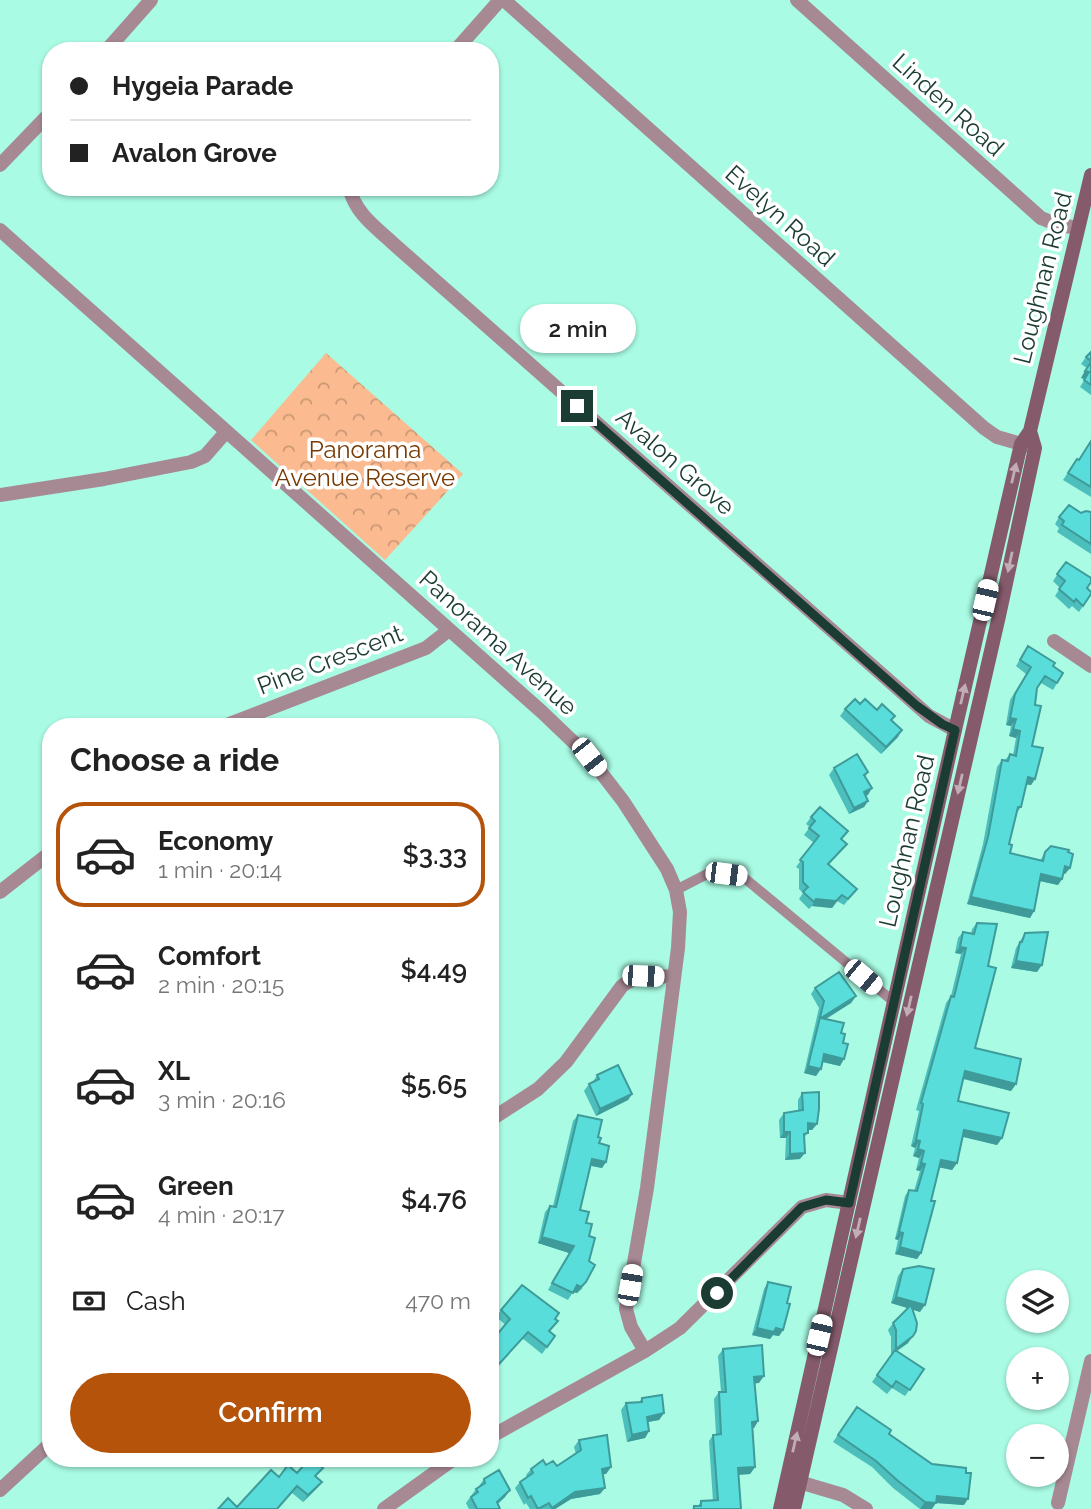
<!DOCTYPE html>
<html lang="en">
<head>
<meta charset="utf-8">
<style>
	:root { --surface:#fff; --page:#f6f6f6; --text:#222; --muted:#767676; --line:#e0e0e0; --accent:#b45309 }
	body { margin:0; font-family:Raleway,sans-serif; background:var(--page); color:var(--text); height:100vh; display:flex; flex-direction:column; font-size:26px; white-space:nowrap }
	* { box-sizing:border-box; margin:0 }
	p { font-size:23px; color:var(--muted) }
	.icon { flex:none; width:38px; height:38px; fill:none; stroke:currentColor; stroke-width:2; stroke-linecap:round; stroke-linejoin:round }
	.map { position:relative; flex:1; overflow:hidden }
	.panel { position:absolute; left:42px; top:718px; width:457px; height:749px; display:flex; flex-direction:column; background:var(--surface); border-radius:28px; box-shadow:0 2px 5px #0004 }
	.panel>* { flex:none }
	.banner { position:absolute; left:42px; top:42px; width:457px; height:154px; border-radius:28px; box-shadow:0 2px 5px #0004; display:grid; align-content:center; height:154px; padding:0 28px; background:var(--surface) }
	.controls { position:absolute; left:1006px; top:1270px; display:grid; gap:14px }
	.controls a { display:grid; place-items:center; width:63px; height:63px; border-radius:50%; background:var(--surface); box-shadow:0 2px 5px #0004; font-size:35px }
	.end { position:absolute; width:32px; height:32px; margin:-16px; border:9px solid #1a3c33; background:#fff; box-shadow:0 0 0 4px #fff }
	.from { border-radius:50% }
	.bubble { position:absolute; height:49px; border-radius:24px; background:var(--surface); box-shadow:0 2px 5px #0004; font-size:23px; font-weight:600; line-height:49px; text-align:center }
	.car { position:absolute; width:21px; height:42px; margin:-21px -10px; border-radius:9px; box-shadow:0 0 5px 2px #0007; background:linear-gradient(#fff 24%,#345 0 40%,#fff 0 76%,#345 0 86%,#fff 0) }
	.banner b { display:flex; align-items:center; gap:24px; height:66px; font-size:26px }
	.banner b+b { border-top:2px solid var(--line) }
	.banner i { width:18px; height:18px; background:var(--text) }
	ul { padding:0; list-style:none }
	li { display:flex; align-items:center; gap:21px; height:105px; margin:0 14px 10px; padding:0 14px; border:4px solid transparent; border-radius:28px }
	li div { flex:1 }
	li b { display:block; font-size:26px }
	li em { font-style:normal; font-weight:600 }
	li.on { border-color:var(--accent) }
	li>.icon { width:63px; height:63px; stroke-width:1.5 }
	h2 { padding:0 28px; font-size:32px; line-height:84px }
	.pay { display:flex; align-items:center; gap:18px; height:77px; padding:0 28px; font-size:26px }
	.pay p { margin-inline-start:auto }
	.primary-button { display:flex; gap:14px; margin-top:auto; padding:14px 28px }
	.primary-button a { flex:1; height:80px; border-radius:42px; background:var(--accent); color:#fff; font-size:28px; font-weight:600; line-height:80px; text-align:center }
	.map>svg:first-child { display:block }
</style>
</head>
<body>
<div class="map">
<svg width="1091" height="1509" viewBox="0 0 1091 1509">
	<defs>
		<pattern id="park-crowns" width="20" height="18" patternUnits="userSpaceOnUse" patternTransform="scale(1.75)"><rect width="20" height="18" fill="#fbba8f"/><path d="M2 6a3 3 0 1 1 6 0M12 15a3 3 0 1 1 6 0" fill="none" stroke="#ca9875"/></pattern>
	</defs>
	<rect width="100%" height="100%" fill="#a9fbe3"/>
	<!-- park -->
	<path fill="url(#park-crowns)" d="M326 353 463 474 385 560 251 440Z"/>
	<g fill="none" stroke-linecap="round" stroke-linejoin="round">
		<!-- lane -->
		<path stroke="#a78994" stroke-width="10" d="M676 890 711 872 742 876 894 1002"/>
		<!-- street -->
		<path stroke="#a78994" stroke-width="14" d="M504 0 984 428 997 437 1032 447
			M797 0 1041 218 1056 224 1077 228
			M106 51 151 0
			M455 51 500 0
			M0 165 51 112
			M349 187C355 214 377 228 396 246L929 716 955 730
			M0 230 542 712 589 757 623 801 667 869 676 890 680 912 678 948 647 1188 626 1309 631 1327 645 1351
			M0 495 104 479 191 462 205 456 226 432
			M1054 641 1091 666
			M224 726 426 648 449 630
			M0 892 51 852
			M490 1120 538 1089 566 1062 622 986C639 973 654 976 674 977
			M490 1437 645 1351 680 1328 802 1207 826 1200 849 1203
			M799 1482 843 1495 866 1509
			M0 1490 51 1443
			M1058 1503 1091 1361
			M384 1509 455 1458"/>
		<!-- secondary -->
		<path stroke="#855b6c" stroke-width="14" d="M780 1509 955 730 1021 444 1030 431 1091 175
			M794 1509 999 616 1035 448 1030 431"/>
	</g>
	<!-- wall -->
	<path fill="#4cbebc" d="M1091 352V395L1080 387 1085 379 1081 378 1087 368 1081 364 1086 357Z
		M1091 440V497L1063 480 1077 459 1079 460Z
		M1091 512V554L1057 532 1059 528 1055 524 1059 517Z
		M1066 562 1091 594 1079 612 1072 606 1069 609 1055 596 1060 588 1053 581Z
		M1028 646 1053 666 1057 683 1053 690 1041 683 1037 688 1032 746 1035 779 1031 785 1026 784 1021 807 1016 814 1009 844 1010 853 1040 861 1045 852H1068L1070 868 1065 874H1063L1062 879 1058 885 1039 881 1034 911 1030 918 967 904 983 844 997 767 1002 760H1005L1010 754 1013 755 1016 738 1009 736 1011 726 1006 725 1010 700 1026 674 1016 666Z
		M860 704 877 710 891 721 898 737 881 754 840 716 845 709Z
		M834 768 868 772 865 777 872 788 866 796 868 801 864 807 849 814 829 775Z
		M811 817 847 844 829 864 857 889 844 905 837 901 832 908 812 906 809 909 799 899 803 893 799 889V869L796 867 814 843 804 835 810 827 806 824Z
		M977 923 988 966 975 1048 1016 1084 1011 1091 963 1079 958 1101 1002 1138 997 1145 963 1137 957 1163 952 1170 940 1167 931 1201 921 1253 917 1259 895 1254 898 1240 895 1239 905 1196 909 1190 914 1191 920 1171 916 1170 919 1158 913 1156 915 1148 911 1146 919 1111 916 1110 946 1003 951 996 961 954 955 953 958 938 963 932 971 934 972 929Z
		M1025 933 1037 972 1011 968 1016 948Z
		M815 988 856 996 851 1003 826 1019 841 1033 843 1043 840 1066 822 1062 816 1076 804 1073 819 1008 811 994Z
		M597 1075 632 1094 628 1100 596 1116 584 1091 589 1084 593 1082Z
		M802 1093 817 1124 812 1130H808L804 1139 800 1159 785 1160 786 1138H780L779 1120 784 1113 798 1111V1100Z
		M578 1115 598 1137 606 1162 602 1168 591 1166 580 1210 586 1223 589 1236 582 1289 577 1293 573 1292 568 1300 548 1290 569 1253 538 1243 545 1212 550 1206H553L573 1121Z
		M903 1269 920 1312 912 1309 908 1343 897 1351 924 1369 905 1396 892 1388 887 1394 872 1382 891 1355V1337L888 1330 893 1323 908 1308 891 1303 898 1276Z
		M768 1282 787 1303 783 1330 779 1336 773 1335 770 1339 752 1335 764 1289Z
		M501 1310 555 1319 550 1331 555 1336 542 1354 496 1317Z
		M723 1349 759 1383H755L758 1421 754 1428H752L755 1467 750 1474 738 1475 741 1509H692L694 1506H698L701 1501H713L709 1441 713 1435 716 1434 714 1399 719 1392H721L718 1356Z
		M642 1398 664 1413 659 1420 648 1422 649 1431 645 1438 627 1442 621 1410 626 1403 639 1402Z
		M857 1407 889 1434 964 1505 936 1503 920 1509 893 1488 872 1467 833 1442Z
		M579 1440 611 1467 606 1474H603L600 1494 571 1499 555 1509H530L526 1503 524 1505 515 1488 520 1482 527 1477 526 1475 531 1469 546 1465 557 1466 576 1454 574 1447Z
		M297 1473 316 1477 322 1482 317 1488 303 1502 292 1493 237 1507Z
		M484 1479 505 1497 498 1504 500 1509H469L466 1503 476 1489 480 1487 479 1486Z"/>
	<!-- shaded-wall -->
	<path fill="#3e9b99" d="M1085 371 1089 372 1085 379 1081 378Z
		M1010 718 1016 719 1011 726 1006 725Z
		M1013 729 1020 731 1016 738 1009 736Z
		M902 730 898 737 881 754 886 747Z
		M1028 777 1035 779 1031 785 1023 784Z
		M872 788 868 795 860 799 864 792Z
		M868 801 864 807 849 814 854 808Z
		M1065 866 1070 868 1065 874 1061 873Z
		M1041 874 1062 879 1058 885 1036 880Z
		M842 895 832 908 812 906 816 899Z
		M971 897 1034 911 1030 918 967 904Z
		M960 947 966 948 961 954 955 953Z
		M1016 961 1042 965 1037 972 1011 968Z
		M856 996 851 1003 819 1023 821 1018Z
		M824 1054 844 1059 840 1066 819 1061Z
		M808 1066 821 1069 816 1076 804 1073Z
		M965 1071 1016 1084 1011 1091 961 1078Z
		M632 1094 628 1100 596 1116 600 1109Z
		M808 1123 817 1124 812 1130H803Z
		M964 1130 1002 1138 997 1145 960 1136Z
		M784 1132H790L786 1138H780Z
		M916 1140 920 1141 915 1148 911 1146Z
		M918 1149 924 1151 919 1158 913 1156Z
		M805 1153 800 1159 785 1160 790 1154Z
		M592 1159 606 1162 602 1168 588 1165Z
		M941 1160 957 1163 952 1170 937 1167Z
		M921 1163 925 1164 920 1171 916 1170Z
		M899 1232 903 1233 898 1240 895 1239Z
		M542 1237 574 1246 569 1253 538 1243Z
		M900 1247 921 1253 917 1259 895 1254Z
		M586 1282 577 1293 572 1292 577 1285Z
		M896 1297 925 1305 920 1312 891 1303Z
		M757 1328H776L783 1330 779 1336 773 1335 770 1339 752 1335Z
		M913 1336 908 1343 891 1355 896 1349Z
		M764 1376 759 1383 749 1384 754 1377Z
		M664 1413 659 1420 642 1423 647 1417Z
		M758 1421 754 1428H747L752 1422Z
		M649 1431 645 1438 627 1442 632 1435Z
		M611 1467 606 1474 598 1475 602 1469Z
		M755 1467 750 1474 733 1475 738 1468Z
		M322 1482 317 1488 303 1502 308 1495Z
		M605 1488 600 1494 571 1499 555 1509H551L575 1492Z
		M510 1490 505 1497 492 1508 497 1502Z
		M937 1496 968 1499 964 1505 936 1503 932 1509H920L925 1502Z"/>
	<!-- building -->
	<path fill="#58dddb" stroke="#3e9b99" stroke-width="2" d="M1091 352V361L1086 357Z
		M1091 362V385L1084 380 1089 372 1085 371Z
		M1091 441V487L1068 473 1077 459 1079 460Z
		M1069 505 1081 513 1086 511 1091 512V544L1062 525 1064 521 1059 517Z
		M1066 562 1091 578V582L1087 588 1091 592V594L1083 606 1076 599 1074 602 1059 589 1065 581 1057 574Z
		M1028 646 1055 663 1053 666 1063 673 1057 683 1045 676 1037 688 1035 705 1041 706 1032 746 1043 748 1035 779 1028 777 1021 807H1018L1009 844 1012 845 1010 853 1043 861 1045 852 1051 846 1069 850 1068 852 1073 854 1070 868 1065 866 1062 879 1041 874 1034 911 971 897 988 837 1002 760 1008 761 1010 754 1016 756 1020 731 1013 729 1016 719 1010 718 1015 694 1031 667 1020 660Z
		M855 699 860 704 865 699 877 710 882 704 895 716 891 720 902 730 886 747 845 709Z
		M857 754 868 772 864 775 872 788 864 792 868 801 854 808 834 768Z
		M820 807 848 831 841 839 847 844 828 864 857 889 848 899 842 895 836 901 816 899 814 902 803 892 808 887 803 882V862L800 860 819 836 809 828 815 821 811 817Z
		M977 923 997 924 988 966 996 968 975 1048 1021 1059 1016 1084 965 1071 958 1101 1009 1113 1002 1138 964 1130 957 1163 941 1160 931 1201H935L921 1253 900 1247 903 1233 899 1232 909 1190 917 1191 925 1164 921 1163 924 1151 918 1149 920 1141 916 1140 923 1104 921 1103 951 996 954 997 966 948 960 947 963 932 974 934Z
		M1048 932 1042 965 1016 961 1020 942H1022L1025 933Z
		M839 972 856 996 821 1018 844 1023 841 1033 845 1034 843 1043 848 1044 844 1059 824 1054 821 1069 808 1066 824 1001 815 988Z
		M618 1065 632 1094 600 1109 589 1084 599 1079 597 1075Z
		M819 1092V1109L817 1124 808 1123V1133L804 1134 805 1153 790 1154V1132H784V1113L803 1110 802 1093Z
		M578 1115 602 1120 598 1137 601 1138 599 1143 609 1146 606 1162 592 1159 580 1210 589 1212 586 1223 592 1224 589 1236 595 1238 589 1261 595 1265 586 1282 581 1287 577 1285 573 1293 552 1283 574 1246 542 1237 550 1206 556 1207Z
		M919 1266 934 1269 925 1305 896 1297 903 1269Z
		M768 1282 791 1287 787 1303 790 1304 783 1330 776 1328 774 1332 757 1328Z
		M522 1285 559 1313 555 1319 558 1321 549 1331 555 1336 547 1347 528 1332 490 1374V1343L510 1319 501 1310Z
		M911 1305 917 1323 916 1331 913 1336 896 1349V1330L893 1323Z
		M762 1345 764 1376 754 1377 758 1421 752 1422 755 1467 738 1468 741 1509H694V1506H701V1501L718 1500 713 1435 721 1434 719 1392H726L723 1349Z
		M895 1350 924 1369 910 1390 896 1381 892 1387 877 1375Z
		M662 1395 664 1413 647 1417 649 1431 632 1435 626 1403 642 1402V1398Z
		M857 1407 891 1430 889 1434 932 1464 966 1468V1473H971L968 1499 937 1496 936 1503 925 1502 898 1481 876 1461 838 1435Z
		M607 1435 611 1467 602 1469 605 1488 575 1492 552 1508 549 1503 538 1509 531 1496 528 1498 520 1482 533 1473 531 1469 543 1460 546 1465 553 1461 557 1466 581 1450 579 1440Z
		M310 1458 323 1468 315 1476 322 1482 308 1495 297 1486 277 1509H218L228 1498 237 1507 271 1470 279 1477 288 1465 297 1473Z
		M499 1470 510 1490 497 1502 500 1509H477L471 1497 478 1492 476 1489 485 1483 484 1479Z"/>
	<!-- one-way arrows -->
	<defs><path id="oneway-solid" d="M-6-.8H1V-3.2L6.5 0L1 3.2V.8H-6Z" transform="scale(1.75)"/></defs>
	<g fill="#c2adb6">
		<use href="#oneway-solid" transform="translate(1014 473) rotate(-77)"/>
		<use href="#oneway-solid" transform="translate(1010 562) rotate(102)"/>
		<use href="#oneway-solid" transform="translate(963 694) rotate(-77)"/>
		<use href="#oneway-solid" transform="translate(960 784) rotate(103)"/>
		<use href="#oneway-solid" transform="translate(909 1006) rotate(103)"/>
		<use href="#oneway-solid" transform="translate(858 1228) rotate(103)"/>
		<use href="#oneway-solid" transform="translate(795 1442) rotate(-77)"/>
	</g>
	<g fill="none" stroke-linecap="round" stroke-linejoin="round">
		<!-- route -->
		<path stroke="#1a3c33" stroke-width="9" d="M577 406 917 706 942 724 955 730 849 1203 826 1200 802 1207 717 1293"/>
	</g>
	<g text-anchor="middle" stroke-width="7" stroke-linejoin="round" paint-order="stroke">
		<!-- street labels -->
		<g font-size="24" fill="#1a3c33" stroke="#fff">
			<text transform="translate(948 105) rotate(42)" y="8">Linden Road</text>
			<text transform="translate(780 216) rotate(42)" y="8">Evelyn Road</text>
			<text transform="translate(1043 278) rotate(-76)" y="8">Loughnan Road</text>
			<text transform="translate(675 462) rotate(41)" y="8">Avalon Grove</text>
			<text transform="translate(498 643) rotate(42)" y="8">Panorama Avenue</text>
			<text transform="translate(330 660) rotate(-21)" y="8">Pine Crescent</text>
			<text transform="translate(907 841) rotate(-77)" y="8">Loughnan Road</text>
		</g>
		<!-- park labels -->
		<g font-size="24" fill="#783a03" stroke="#fff">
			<text x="365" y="458">Panorama<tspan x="365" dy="28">Avenue Reserve</tspan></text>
		</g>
	</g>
</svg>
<div class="controls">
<a><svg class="icon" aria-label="layers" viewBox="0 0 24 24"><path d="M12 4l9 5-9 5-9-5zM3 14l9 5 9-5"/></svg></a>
<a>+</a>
<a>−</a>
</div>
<i class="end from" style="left:717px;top:1293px"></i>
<i class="end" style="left:577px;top:406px"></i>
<div class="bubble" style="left:520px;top:304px;width:116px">2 min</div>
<i class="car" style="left:985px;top:600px;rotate:13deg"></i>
<i class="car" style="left:589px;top:757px;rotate:142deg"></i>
<i class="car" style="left:726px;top:874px;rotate:97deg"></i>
<i class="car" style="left:643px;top:976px;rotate:92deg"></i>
<i class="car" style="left:863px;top:977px;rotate:130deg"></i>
<i class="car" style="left:630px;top:1285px;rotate:10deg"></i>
<i class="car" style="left:819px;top:1335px;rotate:13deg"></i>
<div class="banner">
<b><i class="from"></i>Hygeia Parade</b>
<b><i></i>Avalon Grove</b>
</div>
<section class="panel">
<h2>Choose a ride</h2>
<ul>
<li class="on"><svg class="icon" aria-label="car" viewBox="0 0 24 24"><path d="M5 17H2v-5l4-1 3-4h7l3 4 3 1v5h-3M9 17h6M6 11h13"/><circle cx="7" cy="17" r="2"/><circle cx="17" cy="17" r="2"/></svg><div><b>Economy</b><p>1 min · 20:14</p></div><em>$3.33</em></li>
<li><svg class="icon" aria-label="car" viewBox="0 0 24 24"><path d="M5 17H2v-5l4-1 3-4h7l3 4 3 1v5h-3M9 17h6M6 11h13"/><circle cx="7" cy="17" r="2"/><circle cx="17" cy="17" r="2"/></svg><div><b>Comfort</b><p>2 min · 20:15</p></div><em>$4.49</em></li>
<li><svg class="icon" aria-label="car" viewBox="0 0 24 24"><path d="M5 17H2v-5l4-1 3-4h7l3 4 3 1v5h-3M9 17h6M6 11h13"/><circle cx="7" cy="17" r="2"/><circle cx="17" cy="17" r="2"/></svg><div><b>XL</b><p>3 min · 20:16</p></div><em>$5.65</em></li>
<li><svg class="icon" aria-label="car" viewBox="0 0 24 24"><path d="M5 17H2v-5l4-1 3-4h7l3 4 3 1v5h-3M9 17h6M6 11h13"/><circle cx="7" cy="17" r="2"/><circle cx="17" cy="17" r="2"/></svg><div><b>Green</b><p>4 min · 20:17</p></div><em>$4.76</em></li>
</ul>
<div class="pay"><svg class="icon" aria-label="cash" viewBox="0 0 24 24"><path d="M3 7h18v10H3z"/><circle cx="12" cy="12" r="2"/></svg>Cash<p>470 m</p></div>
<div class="primary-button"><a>Confirm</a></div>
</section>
</div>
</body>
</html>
